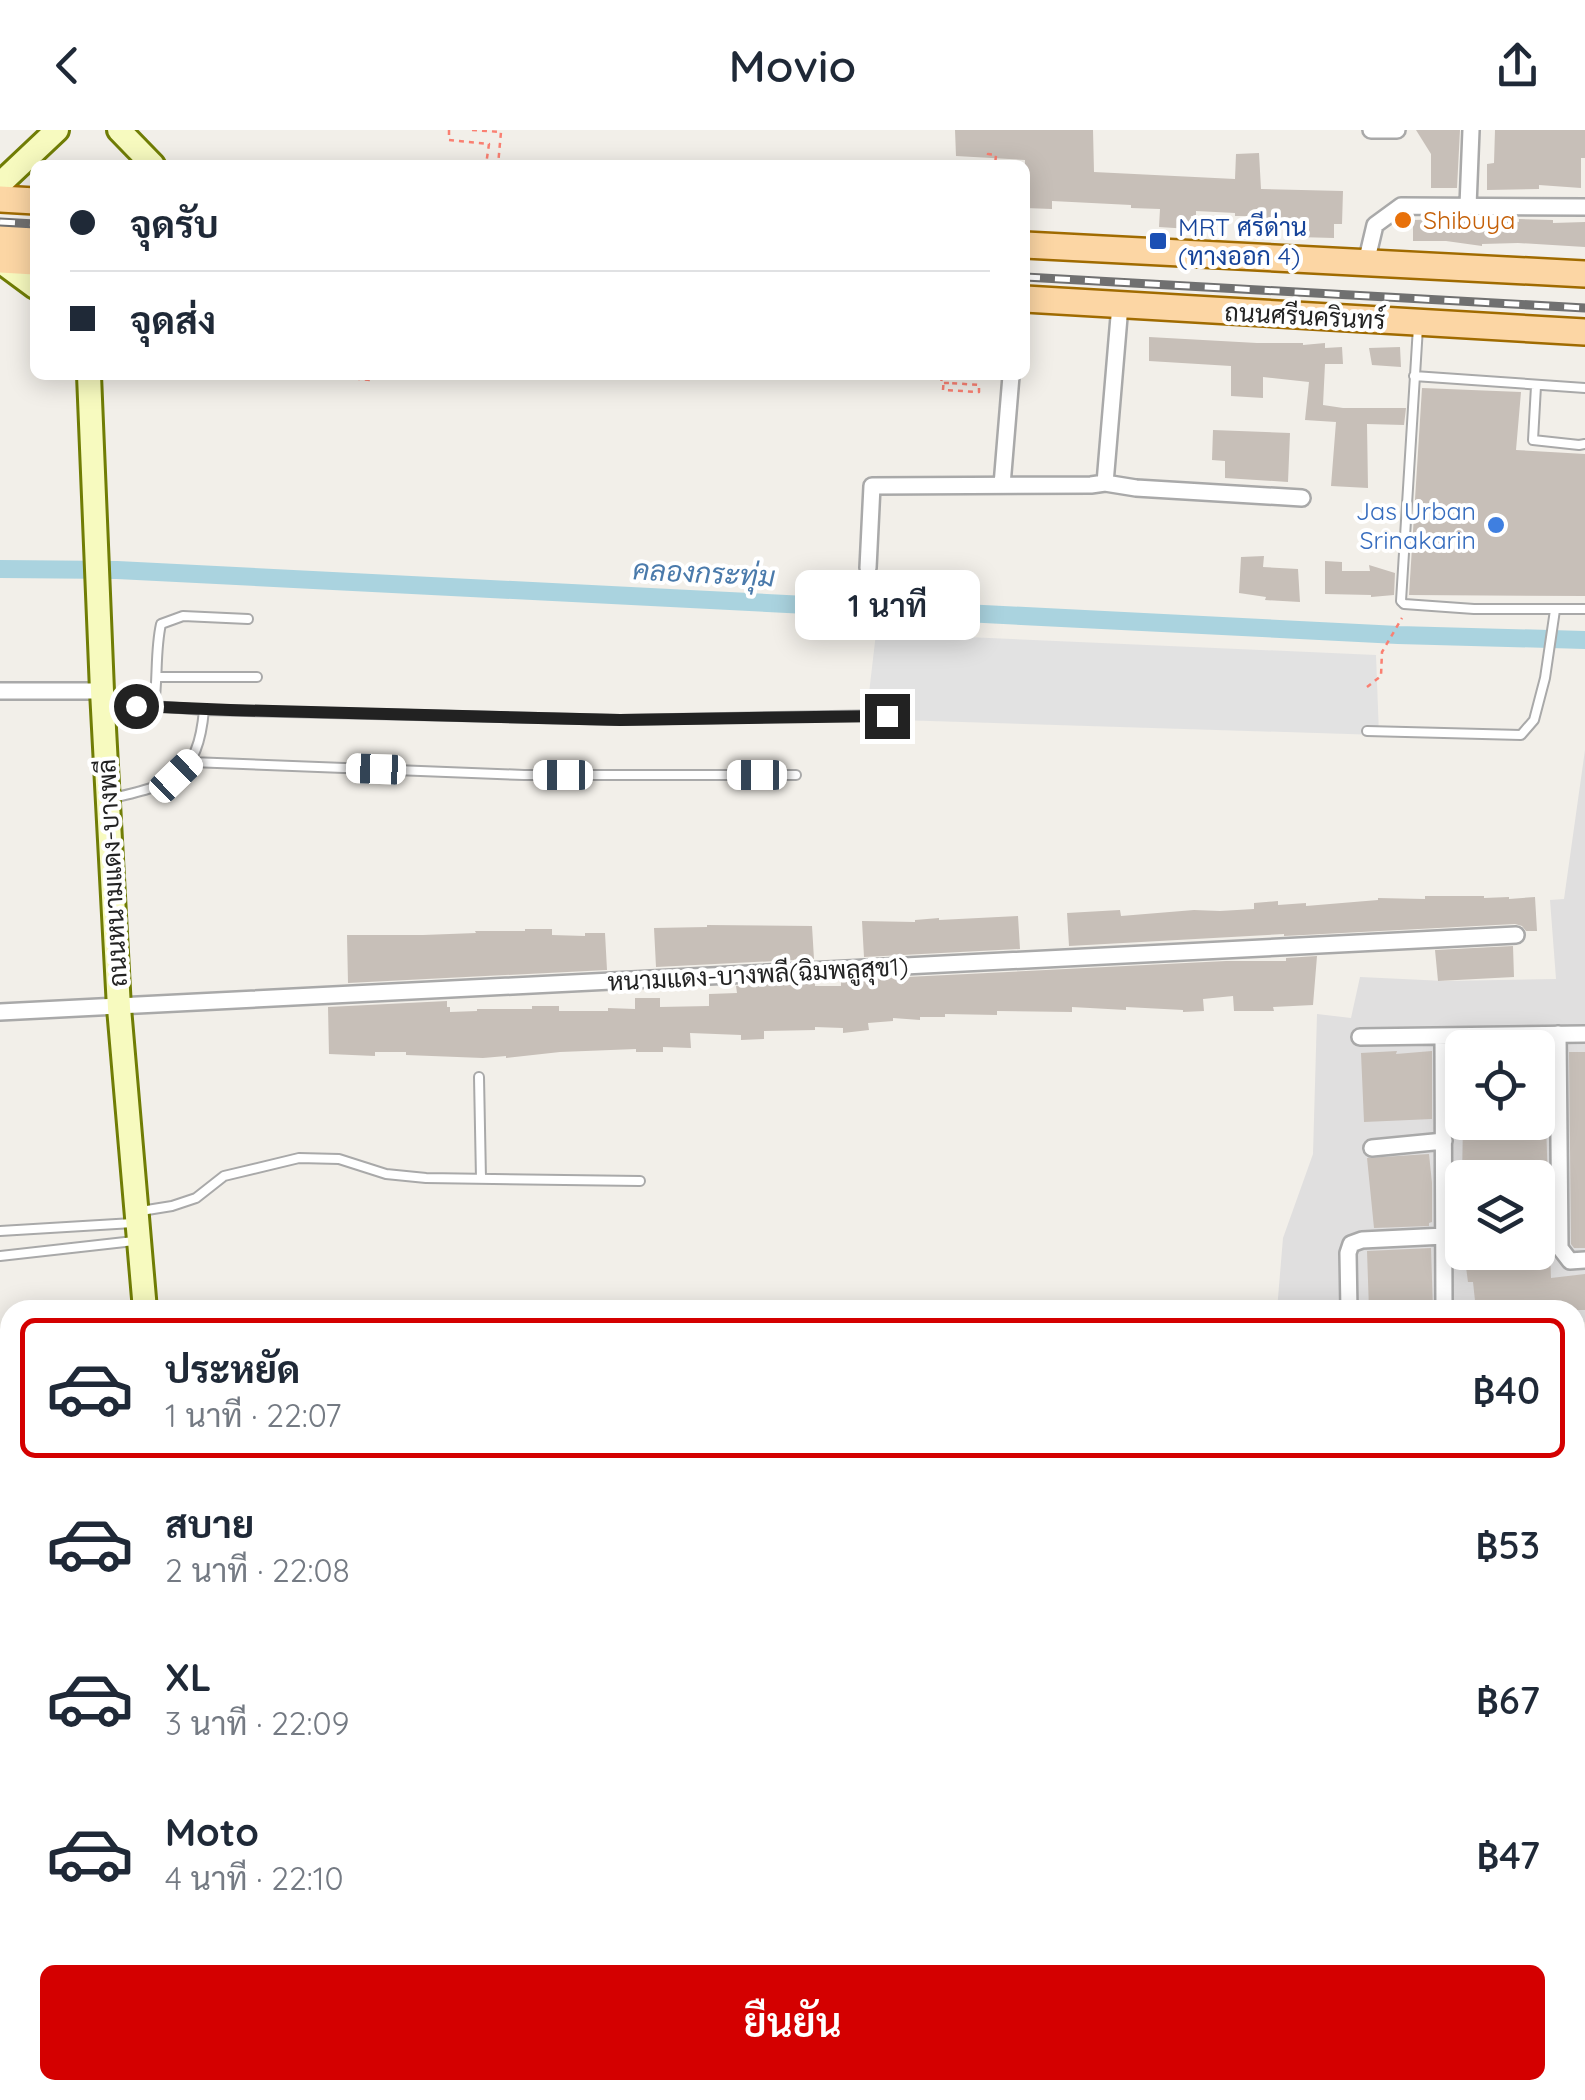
<!DOCTYPE html>
<html lang="th">
<head>
<meta charset="utf-8">
<style>
	:root { --surface:#fff; --page:#f6f6f7; --text:#1f2937; --muted:#747a83; --line:#e0e1e3; --accent:#d40000 }
	body { margin:0; font-family:Quicksand,Sarabun,sans-serif; background:var(--page); color:var(--text); height:100vh; display:flex; flex-direction:column; font-size:38px; white-space:nowrap }
	* { box-sizing:border-box; margin:0 }
	p { font-size:32px; color:var(--muted) }
	.icon { flex:none; width:55px; height:55px; fill:none; stroke:currentColor; stroke-width:2; stroke-linecap:round; stroke-linejoin:round }
	.map { position:relative; flex:1; overflow:hidden }
	.sheet { position:absolute; left:0px; top:1170px; width:1585px; height:800px; display:flex; flex-direction:column; background:var(--surface); border-radius:30px 30px 0 0; box-shadow:0 5px 25px #0003 }
	.sheet>* { flex:none }
	.hud { position:absolute; left:30px; top:30px; width:1000px; height:220px; border-radius:15px; box-shadow:0 5px 25px #0003; display:grid; align-content:center; height:220px; padding:0 40px; background:var(--surface) }
	.controls { position:absolute; left:1445px; top:900px; display:grid; gap:20px }
	.controls a { display:grid; place-items:center; width:110px; height:110px; border-radius:15px; background:var(--surface); box-shadow:0 5px 25px #0003; font-size:50px }
	.end { position:absolute; width:45px; height:45px; margin:-22px; border:12px solid #222; background:#fff; box-shadow:0 0 0 5px #fff }
	.from { border-radius:50% }
	.bubble { position:absolute; height:70px; border-radius:15px; background:var(--surface); box-shadow:0 5px 25px #0003; font-size:32px; font-weight:600; line-height:70px; text-align:center }
	.car { position:absolute; width:30px; height:60px; margin:-30px -15px; border-radius:12px; box-shadow:0 0 8px 2px #0007; background:linear-gradient(#fff 24%,#345 0 40%,#fff 0 76%,#345 0 86%,#fff 0) }
	.hud b { display:flex; align-items:center; gap:35px; height:95px; font-size:38px }
	.hud b+b { border-top:2px solid var(--line) }
	.hud i { width:25px; height:25px; background:var(--text) }
	ul { padding:18px 0 0; list-style:none }
	li { display:flex; align-items:center; gap:30px; height:140px; margin:0 20px 15px; padding:0 20px; border:5px solid transparent; border-radius:15px }
	li div { flex:1 }
	li b { display:block; font-size:38px }
	li em { font-style:normal; font-weight:600 }
	li.active { border-color:var(--accent) }
	li>.icon { width:90px; height:90px; stroke-width:1.5 }
	.cta { display:flex; gap:20px; margin-top:auto; padding:20px 40px }
	.cta a { flex:1; height:115px; border-radius:15px; background:var(--accent); color:#fff; font-size:40px; font-weight:600; line-height:115px; text-align:center }
	header { display:flex; justify-content:space-between; align-items:center; height:130px; padding:0 40px; background:var(--surface); font-size:45px; font-weight:600 }
	.map>svg:first-child { display:block }
</style>
</head>
<body>
<header><svg class="icon" aria-label="back" viewBox="0 0 24 24"><path d="M15 5l-7 7 7 7"/></svg>Movio<svg class="icon" aria-label="share" viewBox="0 0 24 24"><path d="M12 15V3M7 8l5-5 5 5M5 13v7h14v-7"/></svg></header>
<div class="map">
<svg width="1585" height="1970" viewBox="0 0 1585 1970">
	<rect width="100%" height="100%" fill="#f2efe9"/>
	<!-- residential -->
	<path fill="#e0dfdf" fill-rule="evenodd" d="M1585 620V1192L1575 1193V1180H1277L1283 1108 1313 1024 1317 884 1351 888 1360 847 1445 851 1556 849 1550 770 1564 769ZM1462 918H1538V992H1462ZM1462 1048H1538V1122H1462Z
		M1585 1592V1904L1575 1905V1595Z
		M1149 1960H1244L1245 1970H1128Z"/>
	<!-- parking -->
	<path fill="#e2e2e2" d="M876 503 1376 525 1379 605 866 589Z"/>
	<g fill="none" stroke-linecap="round" stroke-linejoin="round">
		<!-- canal -->
		<path stroke="#aad3df" stroke-width="18" d="M0 439 117 440 1398 505 1585 510"/>
	</g>
	<!-- building -->
	<path fill="#c7bfb8" d="M955 0H1093L1094 42 1235 49 1236 24 1259 23 1261 59 1343 61 1342 94H1334V108L1298 107 1299 90 1293 88 1260 89V86H1235V83L1196 81V86H1191L1190 99 1159 97 1160 79 1131 78V75L1052 71V79L1025 78V30L956 26Z
		M1416 0H1460L1457 58H1431V24Z
		M1495 0H1585V28H1581V58L1539 55V59L1487 60V34L1494 33Z
		M1450 89 1487 92V90L1519 92V89L1553 90V93L1585 92V117L1518 113 1482 114V116L1446 111H1413V90Z
		M1149 207 1257 213H1303V215L1325 213V218L1342 217 1343 234H1325L1323 275 1343 278H1406L1404 295 1367 294 1368 358 1331 356 1336 292 1305 290 1309 252 1263 247V268L1231 266V236L1149 231Z
		M1400 217 1401 237 1372 235 1369 218Z
		M1422 258 1521 262 1516 320 1585 324V466L1409 465Z
		M1213 300 1290 303 1288 352 1225 348V331L1212 330Z
		M1264 426 1263 437 1298 439 1300 472 1265 470 1266 467 1239 463 1241 427Z
		M1325 431 1342 432V441H1370L1369 435 1395 443 1394 465 1371 467V465L1325 464Z
		M1425 766H1484V768L1509 767V769L1535 767 1537 801H1526L1522 796 1515 794 1284 806V804L1069 816 1067 783 1120 780 1121 786 1194 780 1220 781 1254 779V773L1278 771V775L1306 773V776L1378 770V768L1425 769Z
		M1018 786 1020 819 864 827 862 791 915 792V790L939 788V790Z
		M707 795 812 796 814 829 656 837 654 798 707 797Z
		M525 799H552V805L585 806V803H605L607 840 348 853 347 805H423L476 803 475 801H525Z
		M1513 816 1514 847 1438 851 1435 820Z
		M1317 826 1313 875 1273 877 1274 881H1234L1233 866 1203 869 1204 881 1183 882V880L1126 877V880L1072 877V882L997 881V885L945 884V887H920V890L893 888V891L868 893 869 900 843 903V898L815 897V900L764 901V909L741 910V905L690 903 691 918 663 917V922H636V919L560 922 506 928V926L483 928 406 925V922H375V926L329 924 328 877 447 871V877H450V882L477 881V879H532V876H559V881H608V878L635 879V868H660V877L709 876V864L737 863 736 856 815 852V856H841V851L866 849 1226 831H1286V828Z
		M1397 921 1396 924 1432 921V989L1364 992 1361 923Z
		M1569 922H1585V1118H1574L1571 1114Z
		M1463 992H1546L1551 1148 1585 1144V1180H1476L1473 1152H1468L1464 1122H1538V1046L1462 1048Z
		M1429 1024 1432 1053V1092L1429 1093V1096L1374 1098 1367 1028Z
		M1431 1118 1433 1180H1369L1367 1121Z"/>
	<g fill="none" stroke-linecap="round" stroke-linejoin="round">
		<!-- service casing -->
		<g stroke="#a9a9a9" stroke-width="12">
			<path id="service" d="M1418 197 1401 471 1404 474 1474 479H1585
				M1414 246 1585 258
				M1536 256 1533 310 1579 315 1585 314
				M159 547H257
				M154 576 204 580
				M108 577 154 576C158 548 155 521 161 494L183 486 248 489
				M1367 601 1521 605 1534 590 1545 548 1555 480
				M191 632 524 645H796
				M113 668C173 654 198 647 204 580L620 590 887 585
				M479 947 481 1049
				M141 1081 172 1076 196 1068 224 1046 299 1028 339 1029 386 1044 426 1048 640 1051
				M0 1101 133 1093
				M0 1126 134 1111
				M0 1325 10 1324
				M0 1439 10 1438
				M0 1535 10 1534
				M0 1634 10 1633
				M0 1801 10 1799
				M0 1857 10 1856"/>
		</g>
		<!-- minor casing -->
		<g stroke="#a9a9a9" stroke-width="20">
			<path id="minor" d="M1371 0H1397
				M1468 76 1471 0
				M1366 133 1375 95 1401 76 1585 77
				M1120 175 1105 353 1136 358 1302 368
				M1002 355 1011 246
				M868 438 872 356 1091 355 1105 353
				M0 561H102
				M0 882 1516 805
				M1558 904 1560 1118 1570 1131 1585 1130
				M1443 906 1444 1180
				M1360 907 1585 904
				M1372 1018 1444 1011
				M1349 1180 1348 1123 1351 1114 1362 1110 1445 1106
				M1575 1239 1585 1238
				M1575 1376 1585 1374
				M1575 1501 1585 1562
				M1575 1613 1585 1611
				M1575 1790 1585 1826"/>
		</g>
		<!-- secondary casing -->
		<g stroke="#707d05" stroke-width="28">
			<path id="secondary" d="M119 0 153 35
				M3 51 57 0
				M0 131 35 157
				M89 245 102 561 119 878 145 1180
				M206 1960 207 1970"/>
		</g>
		<!-- primary casing -->
		<g stroke="#a06b00" stroke-width="30">
			<path id="primary" d="M0 69 35 71
				M0 106 35 107
				M1025 115 1585 144
				M0 130 35 132
				M1025 169 1585 202"/>
		</g>
		<!-- path -->
		<path stroke="#fa8072" stroke-width="2.5" stroke-dasharray="5 5" stroke-linecap="butt" d="M449 0V10L489 14 486 35
			M472 0 501 2 498 35
			M987 35 988 24 996 25 995 35
			M360 245 359 249 371 250V245
			M944 245 943 260 979 262V255L950 253
			M1367 557 1381 546 1382 522 1402 488"/>
		<!-- service -->
		<use href="#service" stroke="#fff" stroke-width="8"/>
		<!-- minor -->
		<use href="#minor" stroke="#fff" stroke-width="15"/>
		<!-- secondary -->
		<use href="#secondary" stroke="#f7fabf" stroke-width="22"/>
		<!-- primary -->
		<use href="#primary" stroke="#fcd6a4" stroke-width="25"/>
		<!-- rail casing -->
		<g stroke="#707070" stroke-width="9">
			<path id="rail" d="M0 92 35 94
				M1025 147 1585 178"/>
		</g>
		<!-- rail -->
		<use href="#rail" stroke="#fff" stroke-width="5" stroke-dasharray="15" stroke-linecap="butt"/>
		<!-- path-bridge -->
		<path stroke="#fa8072" stroke-width="2.5" stroke-dasharray="5 5" stroke-linecap="butt" d="M942 246 976 248
			M942 246 941 253H950"/>
	</g>
	<g fill="none" stroke-linecap="round" stroke-linejoin="round">
		<!-- route -->
		<path stroke="#222" stroke-width="12" d="M136 576 230 580 620 590 887 586"/>
	</g>
	<!-- markers -->
	<circle fill="#e8710a" stroke="#fff" stroke-width="4" cx="1403" cy="90" r="10"/>
	<rect fill="#1a4fb4" stroke="#fff" stroke-width="4" x="1148" y="101" width="20" height="20" rx="5"/>
	<circle fill="#3f7fe0" stroke="#fff" stroke-width="4" cx="1496" cy="395" r="10"/>
	<g text-anchor="middle" stroke-width="8" stroke-linejoin="round" paint-order="stroke">
		<!-- food labels -->
		<g font-size="25" fill="#c56008" stroke="#fff" text-anchor="start">
			<text x="1423" y="99">Shibuya</text>
		</g>
		<!-- transit labels -->
		<g font-size="25" fill="#164399" stroke="#fff" text-anchor="start">
			<text x="1178" y="106">MRT ศรีด่าน<tspan x="1178" dy="29">(ทางออก 4)</tspan></text>
		</g>
		<!-- street labels -->
		<g font-size="25" fill="#222" stroke="#fff">
			<text transform="translate(1305 186) rotate(3)" y="9">ถนนศรีนครินทร์</text>
			<text transform="translate(112 743) rotate(-93)" y="9">ถนนหนามแดง-บางพลี</text>
			<text transform="translate(758 844) rotate(-3)" y="9">หนามแดง-บางพลี(ฉิมพลูสุข1)</text>
		</g>
		<!-- shop labels -->
		<g font-size="25" fill="#366cbe" stroke="#fff" text-anchor="end">
			<text x="1476" y="390">Jas Urban<tspan x="1476" dy="29">Srinakarin</tspan></text>
		</g>
		<!-- water labels -->
		<g font-size="28" font-style="italic" fill="#4a7aab" stroke="#fff">
			<text transform="translate(704 443) rotate(3)" y="10">คลองกระทุ่ม</text>
		</g>
	</g>
</svg>
<div class="controls">
<a><svg class="icon" aria-label="locate" viewBox="0 0 24 24"><circle cx="12" cy="12" r="6"/><path d="M12 2v4M12 18v4M2 12h4M18 12h4"/></svg></a>
<a><svg class="icon" aria-label="layers" viewBox="0 0 24 24"><path d="M12 4l9 5-9 5-9-5zM3 14l9 5 9-5"/></svg></a>
</div>
<i class="end from" style="left:136px;top:576px"></i>
<i class="end" style="left:887px;top:586px"></i>
<div class="bubble" style="left:795px;top:440px;width:185px">1 นาที</div>
<i class="car" style="left:376px;top:639px;rotate:272deg"></i>
<i class="car" style="left:563px;top:645px;rotate:270deg"></i>
<i class="car" style="left:757px;top:645px;rotate:270deg"></i>
<i class="car" style="left:176px;top:646px;rotate:46deg"></i>
<div class="hud">
<b><i class="from"></i>จุดรับ</b>
<b><i></i>จุดส่ง</b>
</div>
<section class="sheet">
<ul>
<li class="active"><svg class="icon" aria-label="car" viewBox="0 0 24 24"><path d="M5 17H2v-5l4-1 3-4h7l3 4 3 1v5h-3M9 17h6M6 11h13"/><circle cx="7" cy="17" r="2"/><circle cx="17" cy="17" r="2"/></svg><div><b>ประหยัด</b><p>1 นาที · 22:07</p></div><em>฿40</em></li>
<li><svg class="icon" aria-label="car" viewBox="0 0 24 24"><path d="M5 17H2v-5l4-1 3-4h7l3 4 3 1v5h-3M9 17h6M6 11h13"/><circle cx="7" cy="17" r="2"/><circle cx="17" cy="17" r="2"/></svg><div><b>สบาย</b><p>2 นาที · 22:08</p></div><em>฿53</em></li>
<li><svg class="icon" aria-label="car" viewBox="0 0 24 24"><path d="M5 17H2v-5l4-1 3-4h7l3 4 3 1v5h-3M9 17h6M6 11h13"/><circle cx="7" cy="17" r="2"/><circle cx="17" cy="17" r="2"/></svg><div><b>XL</b><p>3 นาที · 22:09</p></div><em>฿67</em></li>
<li><svg class="icon" aria-label="car" viewBox="0 0 24 24"><path d="M5 17H2v-5l4-1 3-4h7l3 4 3 1v5h-3M9 17h6M6 11h13"/><circle cx="7" cy="17" r="2"/><circle cx="17" cy="17" r="2"/></svg><div><b>Moto</b><p>4 นาที · 22:10</p></div><em>฿47</em></li>
</ul>
<div class="cta"><a>ยืนยัน</a></div>
</section>
</div>
</body>
</html>
